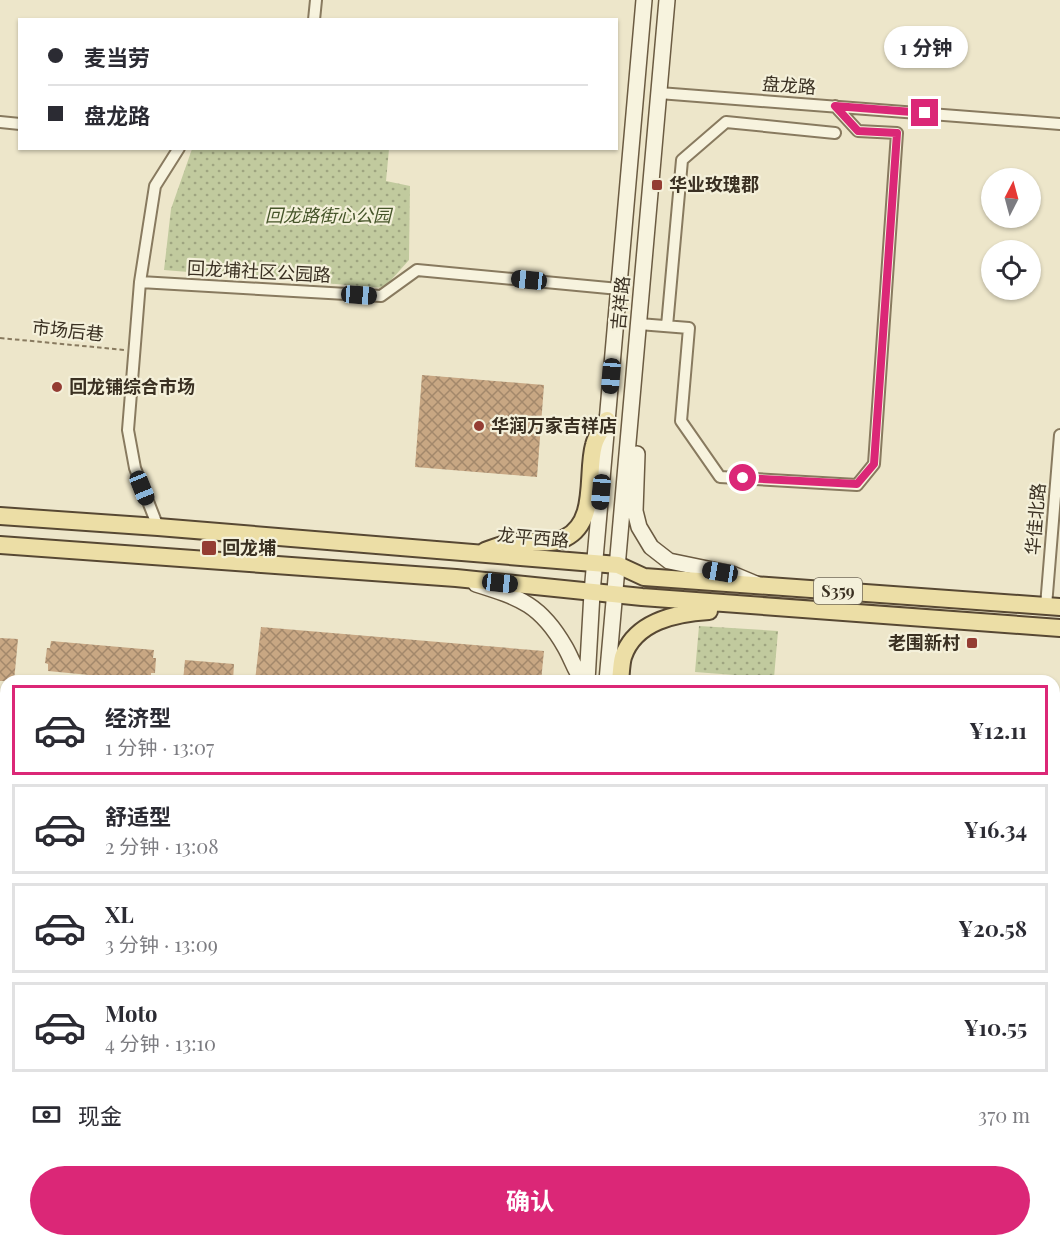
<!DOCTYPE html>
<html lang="zh">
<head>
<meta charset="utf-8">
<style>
	:root { --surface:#fff; --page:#f2f2f3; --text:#2b2b33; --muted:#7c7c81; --line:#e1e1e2; --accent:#db2777 }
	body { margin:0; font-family:"Playfair Display","Noto Sans SC",serif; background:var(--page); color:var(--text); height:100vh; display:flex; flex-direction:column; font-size:22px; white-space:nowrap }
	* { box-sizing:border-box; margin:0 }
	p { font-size:20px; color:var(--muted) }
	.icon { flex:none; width:33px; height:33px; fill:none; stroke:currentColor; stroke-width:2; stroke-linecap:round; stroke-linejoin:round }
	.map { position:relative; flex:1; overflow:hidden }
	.details { position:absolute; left:0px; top:675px; width:1060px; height:572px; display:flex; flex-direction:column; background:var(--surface); border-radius:18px 18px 0 0; box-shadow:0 2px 4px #0004 }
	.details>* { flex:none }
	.hud { position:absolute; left:18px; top:18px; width:600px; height:132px; border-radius:0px; box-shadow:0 2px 4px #0004; display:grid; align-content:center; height:132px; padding:0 30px; background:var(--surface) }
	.needle { width:39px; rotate:6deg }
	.fabs { position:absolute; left:981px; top:168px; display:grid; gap:12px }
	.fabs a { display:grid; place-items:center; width:60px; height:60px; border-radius:50%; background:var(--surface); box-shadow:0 2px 4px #0004; font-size:30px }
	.end { position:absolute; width:27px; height:27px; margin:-14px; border:8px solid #db2777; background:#fff; box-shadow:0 0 0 3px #fff }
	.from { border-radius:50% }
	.bubble { position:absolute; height:42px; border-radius:21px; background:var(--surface); box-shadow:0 2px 4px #0004; font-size:20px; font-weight:700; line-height:42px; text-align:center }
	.car { position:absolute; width:18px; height:36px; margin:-18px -9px; border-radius:8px; box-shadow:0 0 4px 2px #0007; background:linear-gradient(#222 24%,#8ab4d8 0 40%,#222 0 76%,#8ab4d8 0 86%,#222 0) }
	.hud b { display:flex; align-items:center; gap:21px; height:57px; font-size:22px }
	.hud b+b { border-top:2px solid var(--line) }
	.hud i { width:15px; height:15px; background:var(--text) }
	ul { padding:10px 0 0; list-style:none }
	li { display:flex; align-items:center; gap:18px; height:90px; margin:0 12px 9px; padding:0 18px; border:3px solid var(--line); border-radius:0px }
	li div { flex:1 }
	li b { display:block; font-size:22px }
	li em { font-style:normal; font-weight:700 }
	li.selected { border-color:var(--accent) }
	li>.icon { width:54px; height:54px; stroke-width:1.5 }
	.pay { display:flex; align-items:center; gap:15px; height:66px; padding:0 30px; font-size:22px }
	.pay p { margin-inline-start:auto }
	.button { display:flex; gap:12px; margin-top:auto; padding:12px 30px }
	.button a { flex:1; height:69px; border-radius:36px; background:var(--accent); color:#fff; font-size:24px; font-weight:700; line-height:69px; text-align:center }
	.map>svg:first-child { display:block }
</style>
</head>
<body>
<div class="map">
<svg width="1060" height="1246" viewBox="0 0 1060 1246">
	<defs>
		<pattern id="park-dots" width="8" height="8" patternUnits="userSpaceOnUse" patternTransform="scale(1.5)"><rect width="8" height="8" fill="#c1ca9e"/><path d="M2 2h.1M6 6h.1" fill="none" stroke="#9ea480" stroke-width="1.8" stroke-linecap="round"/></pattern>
		<pattern id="building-cross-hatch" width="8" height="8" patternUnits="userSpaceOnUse" patternTransform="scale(1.5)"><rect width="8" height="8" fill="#c8a783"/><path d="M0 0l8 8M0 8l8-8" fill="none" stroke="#a3886b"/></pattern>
	</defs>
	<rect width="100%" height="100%" fill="#ede6ca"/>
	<!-- park -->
	<path fill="url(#park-dots)" d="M192 149H389L386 181 410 186 409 260 384 288 164 270 171 209Z
		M699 626 778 631 774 678 695 672Z"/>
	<!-- building -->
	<path fill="url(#building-cross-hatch)" d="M422 375 544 385 537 477 415 467Z
		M261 627 544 651 541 681H255Z
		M0 638 18 639 14 681H0Z
		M51 641 154 650 153 658H156L155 673H151V681L48 671V664L45 663 47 648H50Z
		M185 660 234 664 233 681H183Z"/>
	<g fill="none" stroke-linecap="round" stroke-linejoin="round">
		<!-- street casing -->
		<g stroke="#887a5f" stroke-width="14">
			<path id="street" d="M314 20 316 0
				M659 93 1060 124
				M0 122 20 124
				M140 282 381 296 417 270 619 289
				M639 324 689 328 681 421 720 477 857 485 874 464 897 133 858 131 835 106
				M667 326 682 160 726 122 835 133
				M158 527 135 468 128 430 140 282 155 186 179 148
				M1046 606 1060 435
				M1054 846 1060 782
				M0 860H6
				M1054 994H1060
				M0 1201 6 1210
				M27 1240 30 1246
				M889 1246 890 1240
				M904 1246V1240"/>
		</g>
		<!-- secondary casing -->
		<g stroke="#6b5b42" stroke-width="18">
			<path id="secondary" d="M637 454 635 511 639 527 651 547 669 561 732 574 756 584
				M476 584C521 598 541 605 565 647 572 659 575 671 583 681
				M587 681 592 593 644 0
				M607 681 667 0
				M308 1240 370 1246
				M449 1240 510 1246
				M600 1240 614 1246
				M168 1246 176 1240
				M192 1246 200 1240
				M216 1246 254 1240
				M535 1246V1240
				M556 1246V1240"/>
		</g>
		<!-- primary casing -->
		<g stroke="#574833" stroke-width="20">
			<path id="primary" d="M0 516 158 527 618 565 644 577 1060 607
				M0 545 456 578 642 597 1060 628
				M485 551C496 547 507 542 520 542 535 541 551 545 565 538 598 522 586 473 594 445 596 436 603 428 607 420
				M620 681C621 674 621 664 623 657 635 621 676 613 709 611"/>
		</g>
		<!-- path -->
		<path stroke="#887a5f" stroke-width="2" stroke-dasharray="4.5 3" stroke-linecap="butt" d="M0 338 125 350"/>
		<!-- street -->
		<use href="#street" stroke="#f7f3de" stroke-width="10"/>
		<!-- secondary -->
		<use href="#secondary" stroke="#f7f3de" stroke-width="15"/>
		<!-- primary -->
		<use href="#primary" stroke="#ecdea6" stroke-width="16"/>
	</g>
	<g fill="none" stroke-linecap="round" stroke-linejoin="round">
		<!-- route -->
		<path stroke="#db2777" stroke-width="8" d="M743 478 857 484 874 464 897 133 858 131 835 106 925 113"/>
	</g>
	<!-- markers -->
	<g fill="#943d33" stroke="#f4f0da" stroke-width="2">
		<rect x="651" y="179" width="12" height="12" rx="3"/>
		<circle cx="57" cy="387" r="6"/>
		<circle cx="479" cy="426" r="6"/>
		<rect x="201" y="540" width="16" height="16" rx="3"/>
		<rect x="966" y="637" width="12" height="12" rx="3"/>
	</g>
	<g text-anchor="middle" stroke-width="4.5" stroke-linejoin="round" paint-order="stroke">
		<!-- shield labels -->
		<rect fill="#f4f0da" stroke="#726a59" stroke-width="1.5" x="814" y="578" width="48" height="26" rx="4.5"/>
		<g font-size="16" font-weight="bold" fill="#3a3022">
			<text x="838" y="597">S359</text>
		</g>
		<!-- street labels -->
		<g font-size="18" fill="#3a3022" stroke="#f4f0da">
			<text transform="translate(789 86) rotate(4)" y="6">盘龙路</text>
			<text transform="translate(259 272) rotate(3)" y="6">回龙埔社区公园路</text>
			<text transform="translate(621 303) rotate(-85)" y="6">吉祥路</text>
			<text transform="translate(68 331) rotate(6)" y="6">市场后巷</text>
			<text transform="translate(1036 519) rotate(-85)" y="6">华佳北路</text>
			<text transform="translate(533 538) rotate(5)" y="6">龙平西路</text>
		</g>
		<!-- poi labels -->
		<g font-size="18" font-weight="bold" fill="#3a3022" stroke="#f4f0da" text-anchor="start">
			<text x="669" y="191">华业玫瑰郡</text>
			<text x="69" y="393">回龙铺综合市场</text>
			<text x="491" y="432">华润万家吉祥店</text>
			<text x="222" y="554">回龙埔</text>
			<text x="960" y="649" text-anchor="end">老围新村</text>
		</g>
		<!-- park labels -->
		<g font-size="18" font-style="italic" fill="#46552a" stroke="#f4f0da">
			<text x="328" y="222">回龙路街心公园</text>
		</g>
	</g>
</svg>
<div class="fabs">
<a><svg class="needle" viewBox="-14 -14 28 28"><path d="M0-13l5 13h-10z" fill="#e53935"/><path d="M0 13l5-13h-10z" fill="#7c7c81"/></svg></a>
<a><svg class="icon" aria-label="locate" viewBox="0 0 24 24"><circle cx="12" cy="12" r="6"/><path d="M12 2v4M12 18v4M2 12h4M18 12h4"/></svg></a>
</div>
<i class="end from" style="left:743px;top:478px"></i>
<i class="end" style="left:925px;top:113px"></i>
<div class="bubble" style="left:884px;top:26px;width:84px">1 分钟</div>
<i class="car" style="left:529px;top:280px;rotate:276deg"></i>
<i class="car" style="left:359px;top:295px;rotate:94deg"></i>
<i class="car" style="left:611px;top:376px;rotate:185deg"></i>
<i class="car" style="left:142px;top:488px;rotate:158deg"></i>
<i class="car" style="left:601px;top:492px;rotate:185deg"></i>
<i class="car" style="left:720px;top:572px;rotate:279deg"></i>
<i class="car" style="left:500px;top:583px;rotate:96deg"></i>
<div class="hud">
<b><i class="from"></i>麦当劳</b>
<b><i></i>盘龙路</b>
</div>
<section class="details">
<ul>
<li class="selected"><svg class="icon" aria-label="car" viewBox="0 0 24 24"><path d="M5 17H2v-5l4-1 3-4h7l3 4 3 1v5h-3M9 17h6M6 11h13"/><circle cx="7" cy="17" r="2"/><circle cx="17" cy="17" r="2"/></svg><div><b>经济型</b><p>1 分钟 · 13:07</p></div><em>¥12.11</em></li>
<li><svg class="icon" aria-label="car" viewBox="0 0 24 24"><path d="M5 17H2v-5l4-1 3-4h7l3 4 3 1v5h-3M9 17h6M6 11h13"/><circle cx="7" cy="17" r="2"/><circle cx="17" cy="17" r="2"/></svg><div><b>舒适型</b><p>2 分钟 · 13:08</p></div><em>¥16.34</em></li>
<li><svg class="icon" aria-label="car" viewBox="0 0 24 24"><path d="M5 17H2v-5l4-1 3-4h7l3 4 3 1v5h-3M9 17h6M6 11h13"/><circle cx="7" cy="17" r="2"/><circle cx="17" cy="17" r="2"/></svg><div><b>XL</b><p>3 分钟 · 13:09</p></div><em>¥20.58</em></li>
<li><svg class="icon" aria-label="car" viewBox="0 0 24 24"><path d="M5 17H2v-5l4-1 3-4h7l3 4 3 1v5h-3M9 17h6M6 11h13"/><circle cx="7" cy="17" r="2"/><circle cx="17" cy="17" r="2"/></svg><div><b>Moto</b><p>4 分钟 · 13:10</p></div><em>¥10.55</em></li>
</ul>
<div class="pay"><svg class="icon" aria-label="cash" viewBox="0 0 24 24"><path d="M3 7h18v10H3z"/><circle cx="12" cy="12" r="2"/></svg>现金<p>370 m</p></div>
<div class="button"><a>确认</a></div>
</section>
</div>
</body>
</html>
